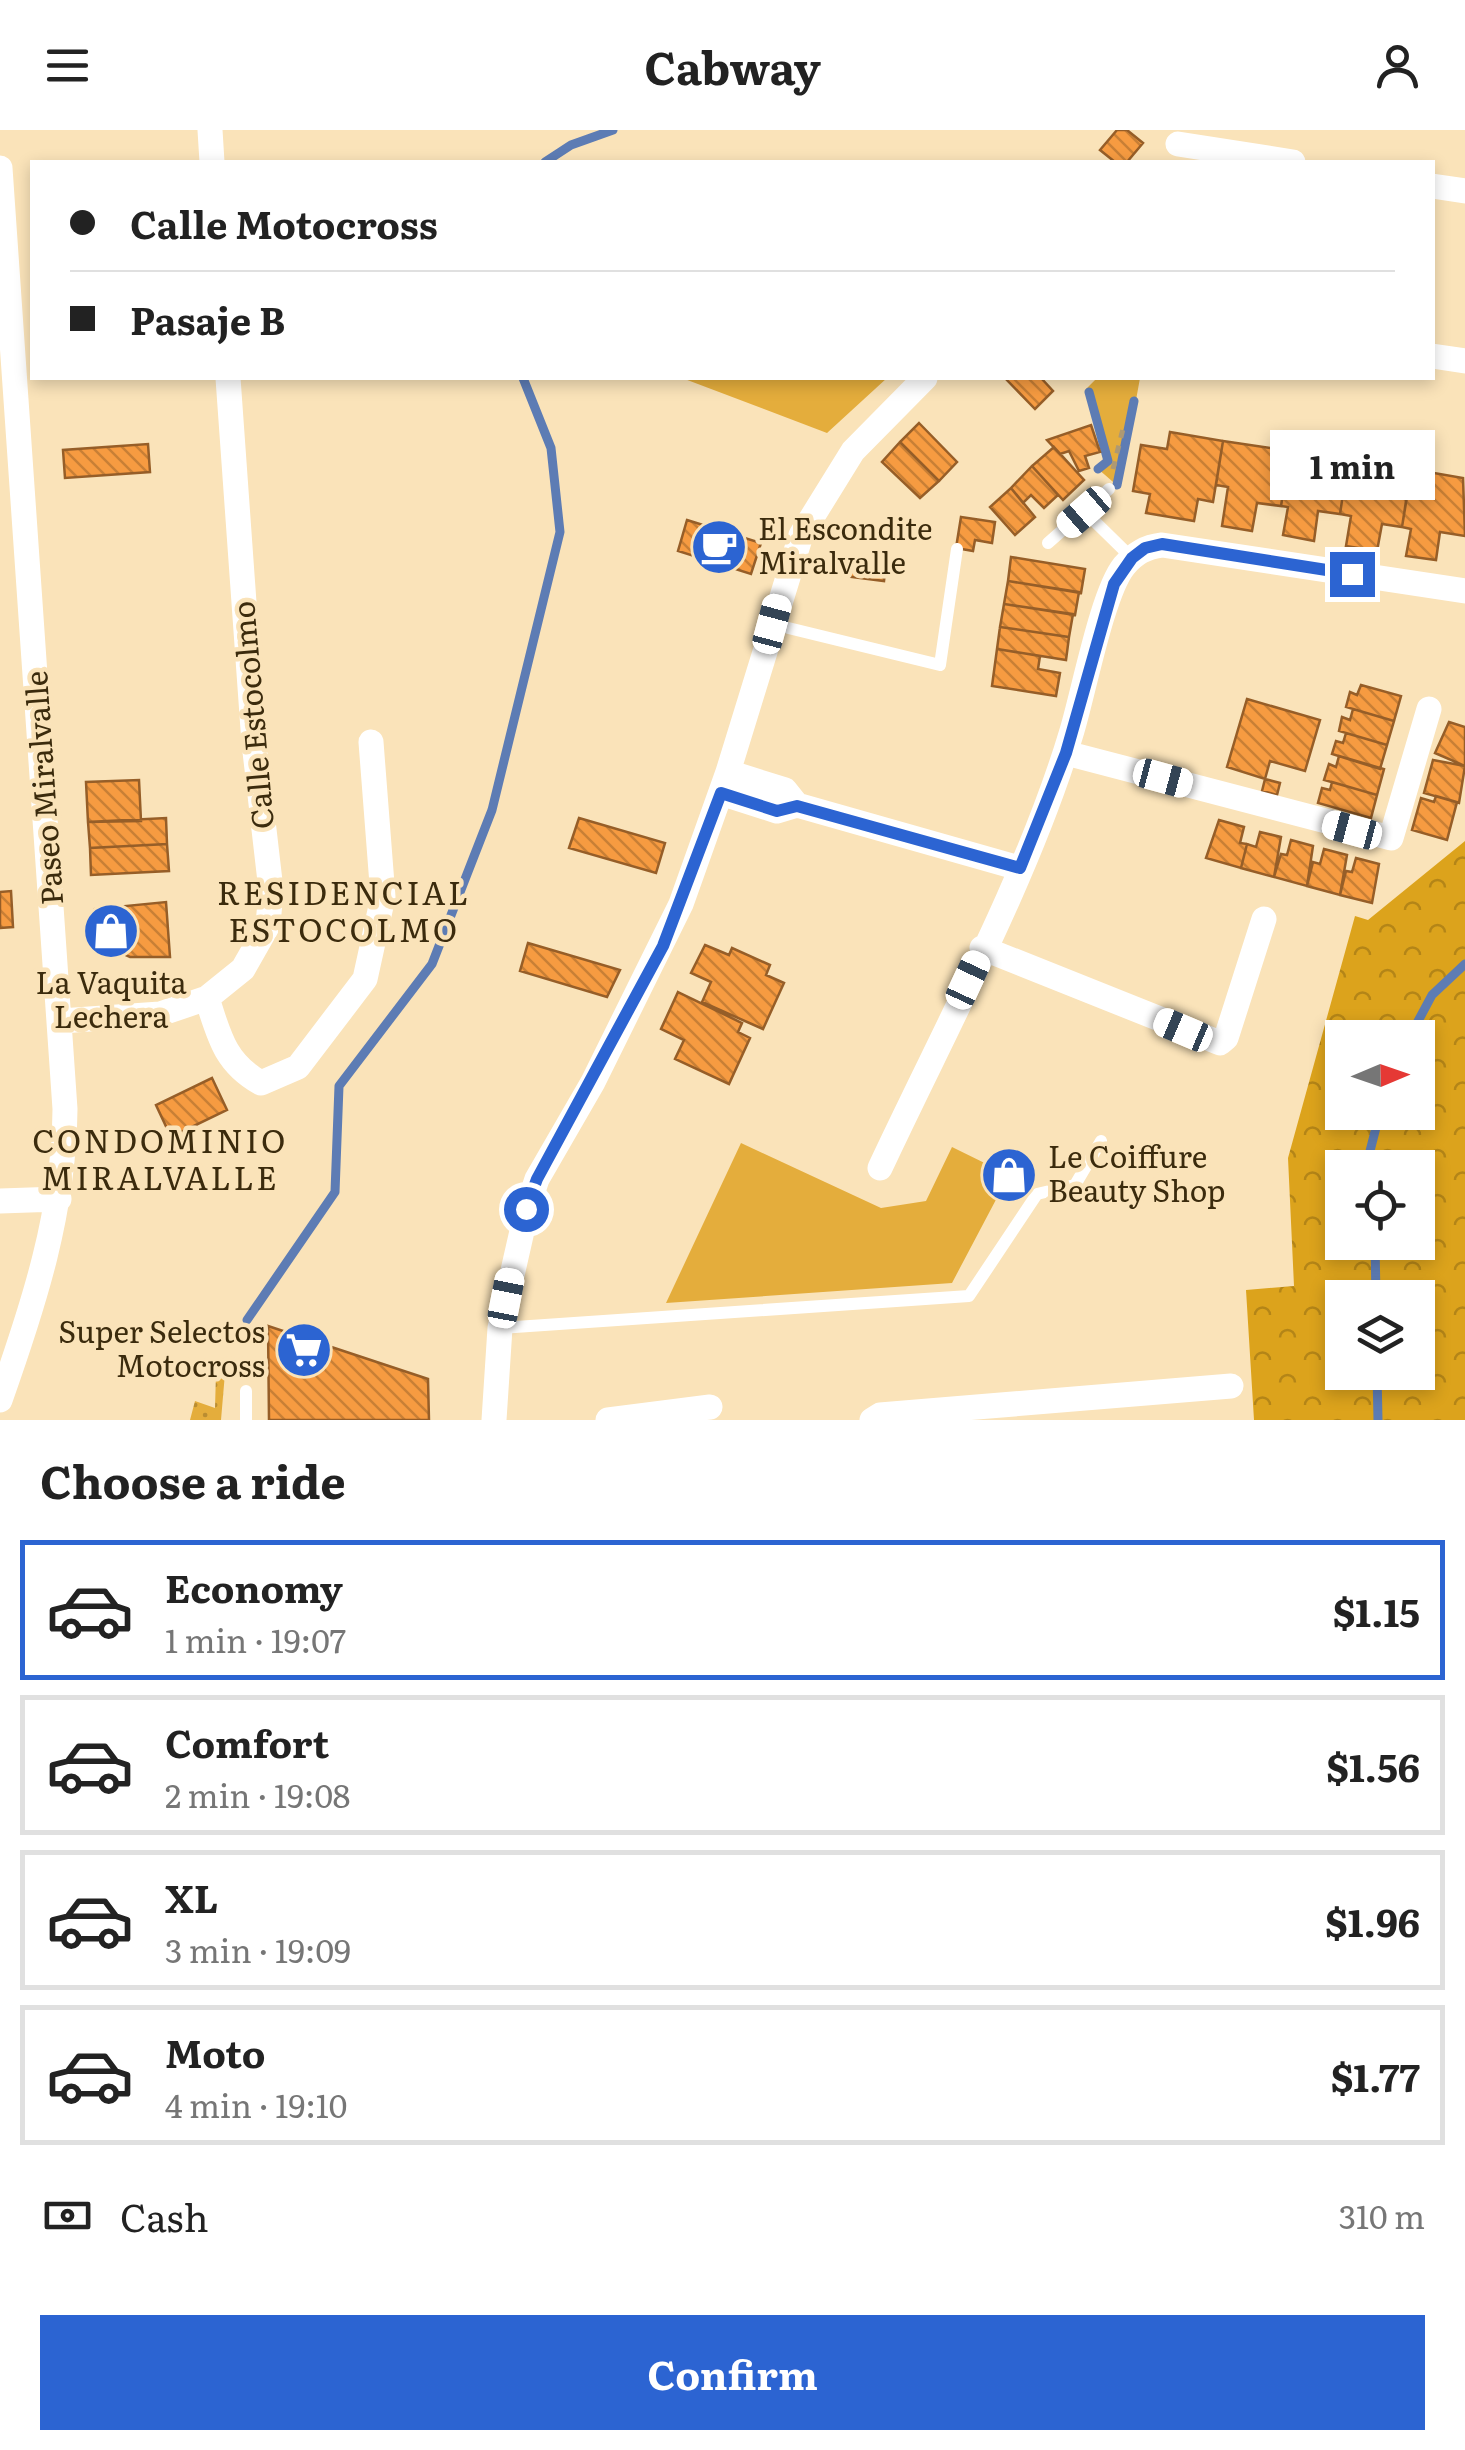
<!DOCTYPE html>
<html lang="en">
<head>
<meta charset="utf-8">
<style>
	:root { --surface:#fff; --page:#f2f2f2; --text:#222; --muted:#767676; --line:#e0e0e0; --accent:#2c64d2 }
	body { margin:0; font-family:Literata,serif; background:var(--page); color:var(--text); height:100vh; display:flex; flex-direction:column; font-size:38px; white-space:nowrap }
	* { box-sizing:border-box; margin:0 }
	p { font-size:32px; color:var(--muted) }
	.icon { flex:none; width:55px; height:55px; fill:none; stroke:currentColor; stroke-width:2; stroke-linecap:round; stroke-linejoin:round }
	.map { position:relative; height:1290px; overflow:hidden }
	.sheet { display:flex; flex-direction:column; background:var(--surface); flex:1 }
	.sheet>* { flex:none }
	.banner { position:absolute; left:30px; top:30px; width:1405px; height:220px; border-radius:0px; box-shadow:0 5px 15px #0003; display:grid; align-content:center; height:220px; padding:0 40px; background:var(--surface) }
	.needle { width:65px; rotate:88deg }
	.tools { position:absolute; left:1325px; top:890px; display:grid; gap:20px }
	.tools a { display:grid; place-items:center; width:110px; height:110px; border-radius:0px; background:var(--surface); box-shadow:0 5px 15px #0003; font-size:50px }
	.end { position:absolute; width:45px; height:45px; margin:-22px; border:12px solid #2c64d2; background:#fff; box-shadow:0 0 0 5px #fff }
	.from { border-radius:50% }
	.bubble { position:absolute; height:70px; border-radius:0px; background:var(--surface); box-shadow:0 5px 15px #0003; font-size:32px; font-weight:700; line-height:70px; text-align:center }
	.car { position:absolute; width:30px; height:60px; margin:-30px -15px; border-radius:12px; box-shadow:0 0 8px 2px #0007; background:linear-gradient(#fff 24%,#345 0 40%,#fff 0 76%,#345 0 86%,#fff 0) }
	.banner b { display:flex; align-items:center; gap:35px; height:95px; font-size:38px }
	.banner b+b { border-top:2px solid var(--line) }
	.banner i { width:25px; height:25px; background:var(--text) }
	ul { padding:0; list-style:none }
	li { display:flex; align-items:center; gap:30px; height:140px; margin:0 20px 15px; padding:0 20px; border:5px solid var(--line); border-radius:0px }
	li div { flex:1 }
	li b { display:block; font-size:38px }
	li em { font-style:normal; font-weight:700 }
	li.on { border-color:var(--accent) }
	li>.icon { width:90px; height:90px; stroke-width:1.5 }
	h2 { padding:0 40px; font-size:45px; line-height:120px }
	.pay { display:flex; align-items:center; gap:25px; height:110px; padding:0 40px; font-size:38px }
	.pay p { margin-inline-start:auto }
	.action { display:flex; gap:20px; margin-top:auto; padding:20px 40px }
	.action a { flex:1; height:115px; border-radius:0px; background:var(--accent); color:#fff; font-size:40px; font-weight:700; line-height:115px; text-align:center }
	header { display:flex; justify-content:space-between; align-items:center; height:130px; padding:0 40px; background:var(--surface); font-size:45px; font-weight:700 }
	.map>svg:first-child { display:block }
</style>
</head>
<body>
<header><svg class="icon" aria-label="menu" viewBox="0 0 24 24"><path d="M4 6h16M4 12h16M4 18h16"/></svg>Cabway<svg class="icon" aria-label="person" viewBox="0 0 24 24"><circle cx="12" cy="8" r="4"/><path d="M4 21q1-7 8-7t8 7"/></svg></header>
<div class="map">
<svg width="1465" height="1290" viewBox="0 0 1465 1290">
	<defs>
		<pattern id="grass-dots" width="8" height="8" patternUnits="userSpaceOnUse" patternTransform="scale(2.5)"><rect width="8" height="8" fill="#e4ad3c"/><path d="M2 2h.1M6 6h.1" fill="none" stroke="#ba8d31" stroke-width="1.8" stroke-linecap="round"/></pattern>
		<pattern id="forest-crowns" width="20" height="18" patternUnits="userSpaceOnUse" patternTransform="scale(2.5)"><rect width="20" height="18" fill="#dca31c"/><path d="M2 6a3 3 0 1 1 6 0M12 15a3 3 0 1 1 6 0" fill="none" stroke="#b48517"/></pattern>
		<pattern id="building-back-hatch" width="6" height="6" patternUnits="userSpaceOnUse" patternTransform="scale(2.5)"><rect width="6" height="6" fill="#f69b41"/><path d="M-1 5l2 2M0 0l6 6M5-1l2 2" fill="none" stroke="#c87f35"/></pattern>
	</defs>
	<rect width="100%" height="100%" fill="#fae3b9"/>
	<!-- grass -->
	<path fill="url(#grass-dots)" d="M216 1243H225L221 1290H190L195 1271 215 1278Z"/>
	<!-- forest -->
	<path fill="url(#forest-crowns)" fill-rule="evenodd" d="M1465 711V1290H1254L1246 1160 1294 1156 1288 1028 1355 786 1368 790ZM1342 908H1418V982H1342ZM1342 1038H1418V1112H1342ZM1342 1168H1418V1242H1342Z"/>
	<!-- green -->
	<path fill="#e4ad3c" d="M682 248H887L827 303Z
		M1097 248H1140L1120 358 1097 338 1106 330 1086 259Z
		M741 1013 881 1078 926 1071 952 1017 1009 1045 952 1153 666 1173Z"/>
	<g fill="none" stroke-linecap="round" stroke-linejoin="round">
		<!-- stream -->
		<path stroke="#5d7cb4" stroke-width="9" d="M545 32 571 15 613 0
			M1089 262 1108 331 1098 339
			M1117 355 1134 271
			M1409 908 1432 865 1465 834
			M1370 1038V1021L1380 982
			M1375 1112 1376 1168
			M247 1190 335 1062 339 956 432 834 492 680 560 402 551 318 523 248
			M1377 1242 1378 1290"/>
	</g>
	<!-- building -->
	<path fill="url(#building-back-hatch)" stroke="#965e28" stroke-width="2.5" d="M1117 0H1127L1143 13 1127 32H1115L1100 20Z
		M1005 248H1041L1053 261 1035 279Z
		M919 293 957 332 939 351 900 312Z
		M1091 295 1100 322 1085 326 1089 338 1079 341 1069 321 1060 324 1047 310Z
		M1170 302 1223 311 1213 372 1198 369 1194 391 1146 383 1150 364 1133 361 1141 315 1167 319Z
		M1223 311 1290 321 1281 376 1257 373 1252 401 1222 396 1228 357 1216 355Z
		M900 312 939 351 920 368 882 332Z
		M148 314 150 342 65 348 63 320Z
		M1054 317 1084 350 1063 370 1032 336Z
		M1301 318 1349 325 1340 384 1318 381 1314 411 1283 405 1288 377 1281 376 1289 329 1299 330Z
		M1363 328 1412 336 1402 397 1382 394 1377 421 1346 416 1351 386 1340 384 1347 338 1361 340Z
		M1032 336 1058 365 1044 378 1031 365 1023 373 1011 358Z
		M1411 339 1463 348 1465 406 1440 402 1436 430 1406 426 1411 399 1402 397Z
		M1011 358 1035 387 1015 405 990 377Z
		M961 387 995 392 992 413 975 410 973 421 956 418Z
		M687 390 761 413 751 444 678 421Z
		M831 425 886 432 884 451 821 443Z
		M1011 427 1085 439 1081 463 1008 451Z
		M1008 451 1079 462 1075 485 1004 474Z
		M1004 474 1073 484 1069 507 1000 497Z
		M1000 497 1069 507 1066 530 997 519Z
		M997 519 1040 526 1038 539 1060 543 1056 566 992 556Z
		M1361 555 1401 566 1394 591 1346 577 1350 562 1357 565Z
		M1247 569 1320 590 1305 641 1270 631 1265 649 1227 637Z
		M1353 579 1394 591 1387 615 1339 601 1342 587 1350 590Z
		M1449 592 1465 597V636L1435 623Z
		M1346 603 1387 615 1380 639 1332 624 1336 611 1343 613Z
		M1339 626 1384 639 1377 665 1324 650 1329 634 1336 637Z
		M1433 630 1465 636 1459 673 1424 663Z
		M1265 649 1280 653 1277 665 1262 661Z
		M139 650 141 691 88 692 86 652Z
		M1332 652 1377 665 1371 688 1318 673 1322 658 1330 660Z
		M1436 666 1457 672 1447 710 1412 700 1421 668 1434 672Z
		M166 688 167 714 90 718 88 692Z
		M579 688 665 713 656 743 569 718Z
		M1219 690 1244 697 1240 713 1247 714 1241 738 1206 728Z
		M1260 702 1281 707 1274 747 1241 738 1247 714 1256 717Z
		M1291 710 1313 716 1307 756 1274 747 1281 724 1287 725Z
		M167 714 169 741 91 745 90 718Z
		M1324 719 1347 725 1340 765 1307 756 1313 732 1320 734Z
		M1356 728 1379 734 1372 773 1340 765 1346 741 1352 742Z
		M11 761 13 797 0 798V762Z
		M166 772 170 827H130L108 817 97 803 95 779Z
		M528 813 620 840 607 867 520 841Z
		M705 815 729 825 732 818 770 835 766 845 784 853 763 899 702 872 711 852 691 843Z
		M678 862 742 893 738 902 750 908 729 954 675 929 684 910 661 899Z
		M212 948 227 980 171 1007 156 975Z
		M268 1196 428 1249 429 1290H269Z"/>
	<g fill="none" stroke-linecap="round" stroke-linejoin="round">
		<!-- path -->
		<path stroke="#ad9974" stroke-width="5" stroke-dasharray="8 8" stroke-linecap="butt" d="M1113 339 1123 299"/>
		<!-- lane -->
		<path stroke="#fff" stroke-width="12" d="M1084 381 1132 428
			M1048 413 1109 359
			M772 494 940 535 957 419
			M500 1198 969 1166 1037 1064 1075 1055 1101 1011
			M246 1290V1261"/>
		<!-- street -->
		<path stroke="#fff" stroke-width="25" d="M210 0 212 32
			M1178 14 1293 32
			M0 38 65 979C64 1082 34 1174 0 1270
			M1432 56 1465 61
			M1432 226 1465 231
			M1066 623 1391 708 1429 579
			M728 642 785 660 797 675
			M721 663 777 681 797 675 1019 738
			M982 818 1220 913 1226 908 1264 789
			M207 868C219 906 225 933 261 953L298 937 365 849 383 767 371 612
			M61 891 160 884 207 868 243 839 268 795 271 760 254 613 228 248
			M880 1038C944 901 1028 747 1071 604 1083 566 1102 463 1124 436 1135 423 1146 417 1162 415L1465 461
			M0 1071 59 1069
			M494 1290 500 1198 527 1079 537 1049 593 952 681 774 728 642 801 405 853 321 925 248
			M608 1290 710 1277
			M872 1290 880 1285 1231 1256"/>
	</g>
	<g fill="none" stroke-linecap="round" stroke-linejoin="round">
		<!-- route -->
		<path stroke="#2c64d2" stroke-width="12" d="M526 1079 537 1049 663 816 721 663 777 681 797 676 1020 738 1066 623 1114 454 1132 428 1145 418 1162 414 1352 444"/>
	</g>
	<!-- icons -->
	<defs>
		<g id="cafe-disc" transform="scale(2.875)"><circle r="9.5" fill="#2c64d2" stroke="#fae3b9"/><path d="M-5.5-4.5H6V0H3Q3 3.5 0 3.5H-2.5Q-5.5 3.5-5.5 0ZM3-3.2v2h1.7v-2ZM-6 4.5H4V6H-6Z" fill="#fff"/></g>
		<g id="shop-disc" transform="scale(2.875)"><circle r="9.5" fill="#2c64d2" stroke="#fae3b9"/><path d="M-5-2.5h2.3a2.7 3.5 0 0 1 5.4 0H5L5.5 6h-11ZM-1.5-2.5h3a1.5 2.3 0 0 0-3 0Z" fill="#fff"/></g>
		<g id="supermarket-disc" transform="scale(2.875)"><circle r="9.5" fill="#2c64d2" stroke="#fae3b9"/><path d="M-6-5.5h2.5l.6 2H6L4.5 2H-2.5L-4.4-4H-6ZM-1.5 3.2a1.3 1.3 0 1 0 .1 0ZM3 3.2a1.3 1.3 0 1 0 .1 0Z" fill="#fff"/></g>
	</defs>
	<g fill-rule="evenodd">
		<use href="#cafe-disc" x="719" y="417"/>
		<use href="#shop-disc" x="111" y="801"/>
		<use href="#shop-disc" x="1009" y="1045"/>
		<use href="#supermarket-disc" x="304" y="1220"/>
	</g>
	<g text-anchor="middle" stroke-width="9" stroke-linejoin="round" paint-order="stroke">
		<!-- poi labels -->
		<g font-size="30" fill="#3b2b0d" stroke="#fae3b9" text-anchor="start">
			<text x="758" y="410">El Escondite<tspan x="758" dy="34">Miralvalle</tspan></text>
			<text x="111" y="864" text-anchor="middle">La Vaquita<tspan x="111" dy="34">Lechera</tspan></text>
			<text x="1048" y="1038">Le Coiffure<tspan x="1048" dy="34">Beauty Shop</tspan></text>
			<text x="265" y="1213" text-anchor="end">Super Selectos<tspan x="265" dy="34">Motocross</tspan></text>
		</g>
		<!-- street labels -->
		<g font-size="30" fill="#3b2b0d" stroke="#fae3b9">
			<text transform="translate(254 585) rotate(-95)" y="10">Calle Estocolmo</text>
			<text transform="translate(45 658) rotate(-94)" y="10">Paseo Miralvalle</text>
		</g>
		<!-- neighbourhood labels -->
		<g font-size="32" letter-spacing="2.5" fill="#3b2b0d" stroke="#fae3b9">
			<text x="344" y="775">RESIDENCIAL<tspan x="344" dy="37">ESTOCOLMO</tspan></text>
			<text x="160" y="1023">CONDOMINIO<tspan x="160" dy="37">MIRALVALLE</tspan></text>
		</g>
	</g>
</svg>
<div class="tools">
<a><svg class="needle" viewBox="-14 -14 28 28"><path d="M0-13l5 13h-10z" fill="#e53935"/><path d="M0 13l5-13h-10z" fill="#767676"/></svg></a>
<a><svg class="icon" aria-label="locate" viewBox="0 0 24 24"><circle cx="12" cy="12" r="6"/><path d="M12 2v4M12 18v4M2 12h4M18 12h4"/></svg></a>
<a><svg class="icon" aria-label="layers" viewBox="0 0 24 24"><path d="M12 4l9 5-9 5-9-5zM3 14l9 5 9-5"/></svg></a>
</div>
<i class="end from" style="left:526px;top:1079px"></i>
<i class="end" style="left:1352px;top:444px"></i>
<div class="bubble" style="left:1270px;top:300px;width:165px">1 min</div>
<i class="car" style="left:1084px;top:382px;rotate:229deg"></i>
<i class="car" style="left:772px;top:494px;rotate:15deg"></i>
<i class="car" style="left:1163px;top:648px;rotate:105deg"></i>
<i class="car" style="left:1352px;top:700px;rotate:285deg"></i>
<i class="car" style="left:968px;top:850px;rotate:25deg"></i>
<i class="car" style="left:1183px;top:900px;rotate:293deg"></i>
<i class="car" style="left:506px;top:1168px;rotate:11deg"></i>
<div class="banner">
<b><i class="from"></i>Calle Motocross</b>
<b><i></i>Pasaje B</b>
</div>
</div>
<section class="sheet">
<h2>Choose a ride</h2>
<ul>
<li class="on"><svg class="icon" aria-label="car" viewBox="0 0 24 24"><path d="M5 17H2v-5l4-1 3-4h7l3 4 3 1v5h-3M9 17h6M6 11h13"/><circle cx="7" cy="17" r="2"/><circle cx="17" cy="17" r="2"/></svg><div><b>Economy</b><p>1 min · 19:07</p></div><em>$1.15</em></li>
<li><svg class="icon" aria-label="car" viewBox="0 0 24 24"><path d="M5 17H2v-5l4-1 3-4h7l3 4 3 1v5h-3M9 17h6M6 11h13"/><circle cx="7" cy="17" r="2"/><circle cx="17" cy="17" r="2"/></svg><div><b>Comfort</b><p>2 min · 19:08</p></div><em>$1.56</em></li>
<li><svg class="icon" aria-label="car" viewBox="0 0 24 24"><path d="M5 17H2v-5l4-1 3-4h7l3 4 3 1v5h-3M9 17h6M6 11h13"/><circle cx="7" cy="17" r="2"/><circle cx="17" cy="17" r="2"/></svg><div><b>XL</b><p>3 min · 19:09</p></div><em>$1.96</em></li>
<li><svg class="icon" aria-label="car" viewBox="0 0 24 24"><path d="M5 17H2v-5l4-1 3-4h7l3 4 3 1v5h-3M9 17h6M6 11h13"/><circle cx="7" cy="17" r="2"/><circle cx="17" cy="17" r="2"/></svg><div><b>Moto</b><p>4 min · 19:10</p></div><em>$1.77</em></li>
</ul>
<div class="pay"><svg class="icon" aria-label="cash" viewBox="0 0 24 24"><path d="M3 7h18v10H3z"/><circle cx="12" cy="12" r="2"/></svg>Cash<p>310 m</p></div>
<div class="action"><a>Confirm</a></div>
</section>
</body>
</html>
